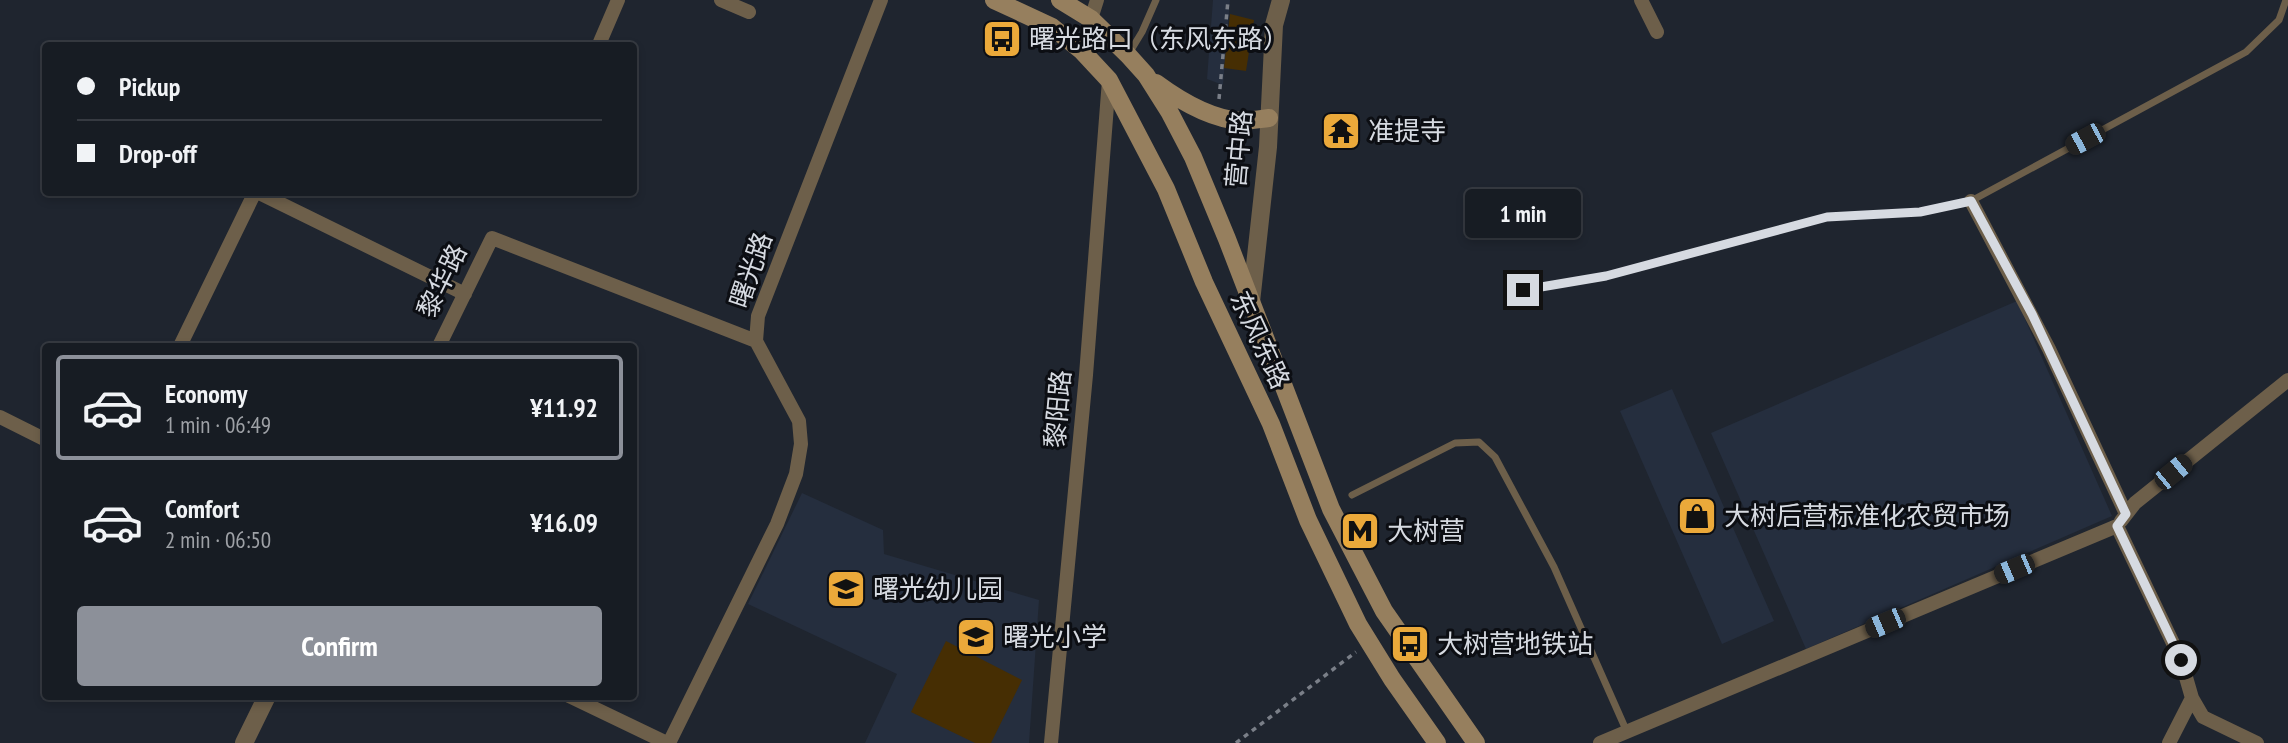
<!DOCTYPE html>
<html lang="en">
<head>
<meta charset="utf-8">
<style>
	:root { --surface:#171c23; --page:#20252b; --text:#f1f3f6; --muted:#9ea1a6; --line:#363a41; --accent:#8c9099 }
	body { margin:0; font-family:"PT Sans Narrow","Noto Sans SC",sans-serif; background:var(--page); color:var(--text); height:100vh; display:flex; flex-direction:column; font-size:26px; white-space:nowrap }
	* { box-sizing:border-box; margin:0 }
	p { font-size:23px; color:var(--muted) }
	.icon { flex:none; width:38px; height:38px; fill:none; stroke:currentColor; stroke-width:2; stroke-linecap:round; stroke-linejoin:round }
	.map { position:relative; flex:1; overflow:hidden }
	.panel { position:absolute; left:42px; top:343px; width:595px; height:357px; display:flex; flex-direction:column; background:var(--surface); border-radius:7px; box-shadow:0 4px 10px #0003,0 0 0 2px var(--line) }
	.panel>* { flex:none }
	.hud { position:absolute; left:42px; top:42px; width:595px; height:154px; border-radius:7px; box-shadow:0 4px 10px #0003,0 0 0 2px var(--line); display:grid; align-content:center; height:154px; padding:0 35px; background:var(--surface) }
	.end { position:absolute; width:32px; height:32px; margin:-16px; border:9px solid #d6dae1; background:#111; box-shadow:0 0 0 4px #111 }
	.from { border-radius:50% }
	.bubble { position:absolute; height:49px; border-radius:7px; background:var(--surface); box-shadow:0 4px 10px #0003,0 0 0 2px var(--line); font-size:23px; font-weight:800; line-height:49px; text-align:center }
	.car { position:absolute; width:21px; height:42px; margin:-21px -10px; border-radius:9px; box-shadow:0 0 5px 2px #0007; background:linear-gradient(#222 24%,#8ab4d8 0 40%,#222 0 76%,#8ab4d8 0 86%,#222 0) }
	.hud b { display:flex; align-items:center; gap:24px; height:66px; font-size:26px }
	.hud b+b { border-top:2px solid var(--line) }
	.hud i { width:18px; height:18px; background:var(--text) }
	ul { padding:12px 0 0; list-style:none }
	li { display:flex; align-items:center; gap:21px; height:105px; margin:0 14px 10px; padding:0 21px; border:4px solid transparent; border-radius:7px }
	li div { flex:1 }
	li b { display:block; font-size:26px }
	li em { font-style:normal; font-weight:800 }
	li.on { border-color:var(--accent) }
	li>.icon { width:63px; height:63px; stroke-width:1.5 }
	.action { display:flex; gap:14px; margin-top:auto; padding:14px 35px }
	.action a { flex:1; height:80px; border-radius:7px; background:var(--accent); color:#fff; font-size:28px; font-weight:800; line-height:80px; text-align:center }
	.map>svg:first-child { display:block }
</style>
</head>
<body>
<div class="map">
<svg width="2288" height="743" viewBox="0 0 2288 743">
	<rect width="100%" height="100%" fill="#1f252f"/>
	<!-- built -->
	<path fill="#252e3e" d="M1213 0H1230L1223 85 1207 79Z
		M2017 301 2112 516 1806 649 1711 433Z
		M1672 389 1774 621 1722 644 1620 411Z
		M802 493 883 530 884 554 1039 600 1029 743H865L897 674 748 604Z"/>
	<!-- green -->
	<path fill="#462e03" d="M1230 14 1254 20 1246 71 1224 68Z
		M946 641 1022 680 991 743H975L911 712Z"/>
	<g fill="none" stroke-linecap="round" stroke-linejoin="round">
		<!-- path -->
		<path stroke="#7a7f88" stroke-width="3.5" stroke-dasharray="5 5" stroke-linecap="butt" d="M1219 99 1228 0
			M1236 743 1356 652"/>
		<!-- service -->
		<path stroke="#6d5f4a" stroke-width="7" d="M1128 55 1142 32 1156 0
			M1523 290 1606 276 1827 217 1920 212 1971 201 2246 52 2279 20 2286 0
			M1352 495 1455 443 1479 442 1495 457 1554 567 1627 732"/>
		<!-- minor -->
		<path stroke="#6d5f4a" stroke-width="14" d="M721 0 749 12
			M1641 0 1657 32
			M1091 19 1097 0
			M600 42 618 0
			M257 192 465 294
			M1971 201 2049 349 2126 514
			M180 346 255 192
			M439 346 492 238 756 341
			M0 417 46 440
			M2121 521 2135 503 2288 380
			M569 696 667 743
			M669 743 777 524 796 474 801 444 799 421 756 341 758 316 881 0
			M1051 743 1086 375 1109 80
			M1600 743 2117 526 2181 660 2192 698 2203 717 2257 743
			M2169 743 2192 698"/>
		<!-- tertiary -->
		<path stroke="#6d5f4a" stroke-width="18" d="M1251 302 1268 147 1274 25 1281 0
			M244 743 267 696"/>
		<!-- secondary -->
		<path stroke="#967f5e" stroke-width="18" d="M994 0 1052 27 1082 51 1109 80 1166 189 1204 282 1271 424 1308 520 1358 624 1392 679 1437 743
			M1060 0 1091 19 1128 55 1146 75 1170 113 1193 157 1227 239 1331 509 1384 611 1476 743
			M1156 83C1179 100 1211 119 1241 121 1250 121 1260 119 1269 118"/>
	</g>
	<g fill="none" stroke-linecap="round" stroke-linejoin="round">
		<!-- route -->
		<path stroke="#d6dae1" stroke-width="9" d="M1523 290 1606 276 1827 217 1920 212 1971 201 2032 314 2126 514 2117 526 2181 660"/>
	</g>
	<!-- icons -->
	<defs>
		<g id="bus-square" transform="scale(2.0125)"><rect x="-9" y="-9" width="18" height="18" rx="4" fill="#eba93a" stroke="#0c0e13"/><path d="M-5-6H5V4H4V6H2V4H-2V6H-4V4H-5ZM-3.5-4V0h7V-4ZM-3.5 1.2v1.5H-2V1.2ZM2 1.2v1.5H3.5V1.2Z" fill="#111"/></g>
		<g id="temple-square" transform="scale(2.0125)"><rect x="-9" y="-9" width="18" height="18" rx="4" fill="#eba93a" stroke="#0c0e13"/><path d="M0-6L5-2H3V0L6.5 2.5H4V6H1.5V3h-3V6H-4V2.5H-6.5L-3 0V-2H-5Z" fill="#111"/></g>
		<g id="shop-square" transform="scale(2.0125)"><rect x="-9" y="-9" width="18" height="18" rx="4" fill="#eba93a" stroke="#0c0e13"/><path d="M-5-2.5h2.3a2.7 3.5 0 0 1 5.4 0H5L5.5 6h-11ZM-1.5-2.5h3a1.5 2.3 0 0 0-3 0Z" fill="#111"/></g>
		<g id="metro-square" transform="scale(2.0125)"><rect x="-9" y="-9" width="18" height="18" rx="4" fill="#eba93a" stroke="#0c0e13"/><path d="M-5.5 5V-5H-3L0 0L3-5H5.5V5H3V-.5L0 4L-3-.5V5Z" fill="#111"/></g>
		<g id="school-square" transform="scale(2.0125)"><rect x="-9" y="-9" width="18" height="18" rx="4" fill="#eba93a" stroke="#0c0e13"/><path d="M0-5L7-2L0 1L-7-2ZM-4 1L0 2.5L4 1V4Q0 6-4 4Z" fill="#111"/></g>
	</defs>
	<g fill-rule="evenodd">
		<use href="#bus-square" x="1002" y="39"/>
		<use href="#temple-square" x="1341" y="131"/>
		<use href="#shop-square" x="1697" y="516"/>
		<use href="#metro-square" x="1360" y="531"/>
		<use href="#school-square" x="846" y="589"/>
		<use href="#school-square" x="976" y="637"/>
		<use href="#bus-square" x="1410" y="644"/>
	</g>
	<g text-anchor="middle" stroke-width="6" stroke-linejoin="round" paint-order="stroke">
		<!-- poi labels -->
		<g font-size="26" fill="#d6dae1" stroke="#0c0e13" text-anchor="start">
			<text x="1029" y="48">曙光路口（东风东路）</text>
			<text x="1368" y="140">准提寺</text>
			<text x="1724" y="525">大树后营标准化农贸市场</text>
			<text x="1387" y="540">大树营</text>
			<text x="873" y="598">曙光幼儿园</text>
			<text x="1003" y="646">曙光小学</text>
			<text x="1437" y="653">大树营地铁站</text>
		</g>
		<!-- street labels -->
		<g font-size="26" fill="#d6dae1" stroke="#0c0e13">
			<text transform="translate(1239 149) rotate(-85)" y="9">营中路</text>
			<text transform="translate(751 270) rotate(-71)" y="9">曙光路</text>
			<text transform="translate(442 281) rotate(-64)" y="9">黎华路</text>
			<text transform="translate(1260 340) rotate(65)" y="9">东风东路</text>
			<text transform="translate(1058 409) rotate(-85)" y="9">黎阳路</text>
		</g>
	</g>
</svg>
<i class="end from" style="left:2181px;top:660px"></i>
<i class="end" style="left:1523px;top:290px"></i>
<div class="bubble" style="left:1465px;top:189px;width:116px">1 min</div>
<i class="car" style="left:2085px;top:139px;rotate:242deg"></i>
<i class="car" style="left:2173px;top:472px;rotate:51deg"></i>
<i class="car" style="left:2014px;top:569px;rotate:247deg"></i>
<i class="car" style="left:1885px;top:623px;rotate:247deg"></i>
<div class="hud">
<b><i class="from"></i>Pickup</b>
<b><i></i>Drop-off</b>
</div>
<section class="panel">
<ul>
<li class="on"><svg class="icon" aria-label="car" viewBox="0 0 24 24"><path d="M5 17H2v-5l4-1 3-4h7l3 4 3 1v5h-3M9 17h6M6 11h13"/><circle cx="7" cy="17" r="2"/><circle cx="17" cy="17" r="2"/></svg><div><b>Economy</b><p>1 min · 06:49</p></div><em>¥11.92</em></li>
<li><svg class="icon" aria-label="car" viewBox="0 0 24 24"><path d="M5 17H2v-5l4-1 3-4h7l3 4 3 1v5h-3M9 17h6M6 11h13"/><circle cx="7" cy="17" r="2"/><circle cx="17" cy="17" r="2"/></svg><div><b>Comfort</b><p>2 min · 06:50</p></div><em>¥16.09</em></li>
</ul>
<div class="action"><a>Confirm</a></div>
</section>
</div>
</body>
</html>
